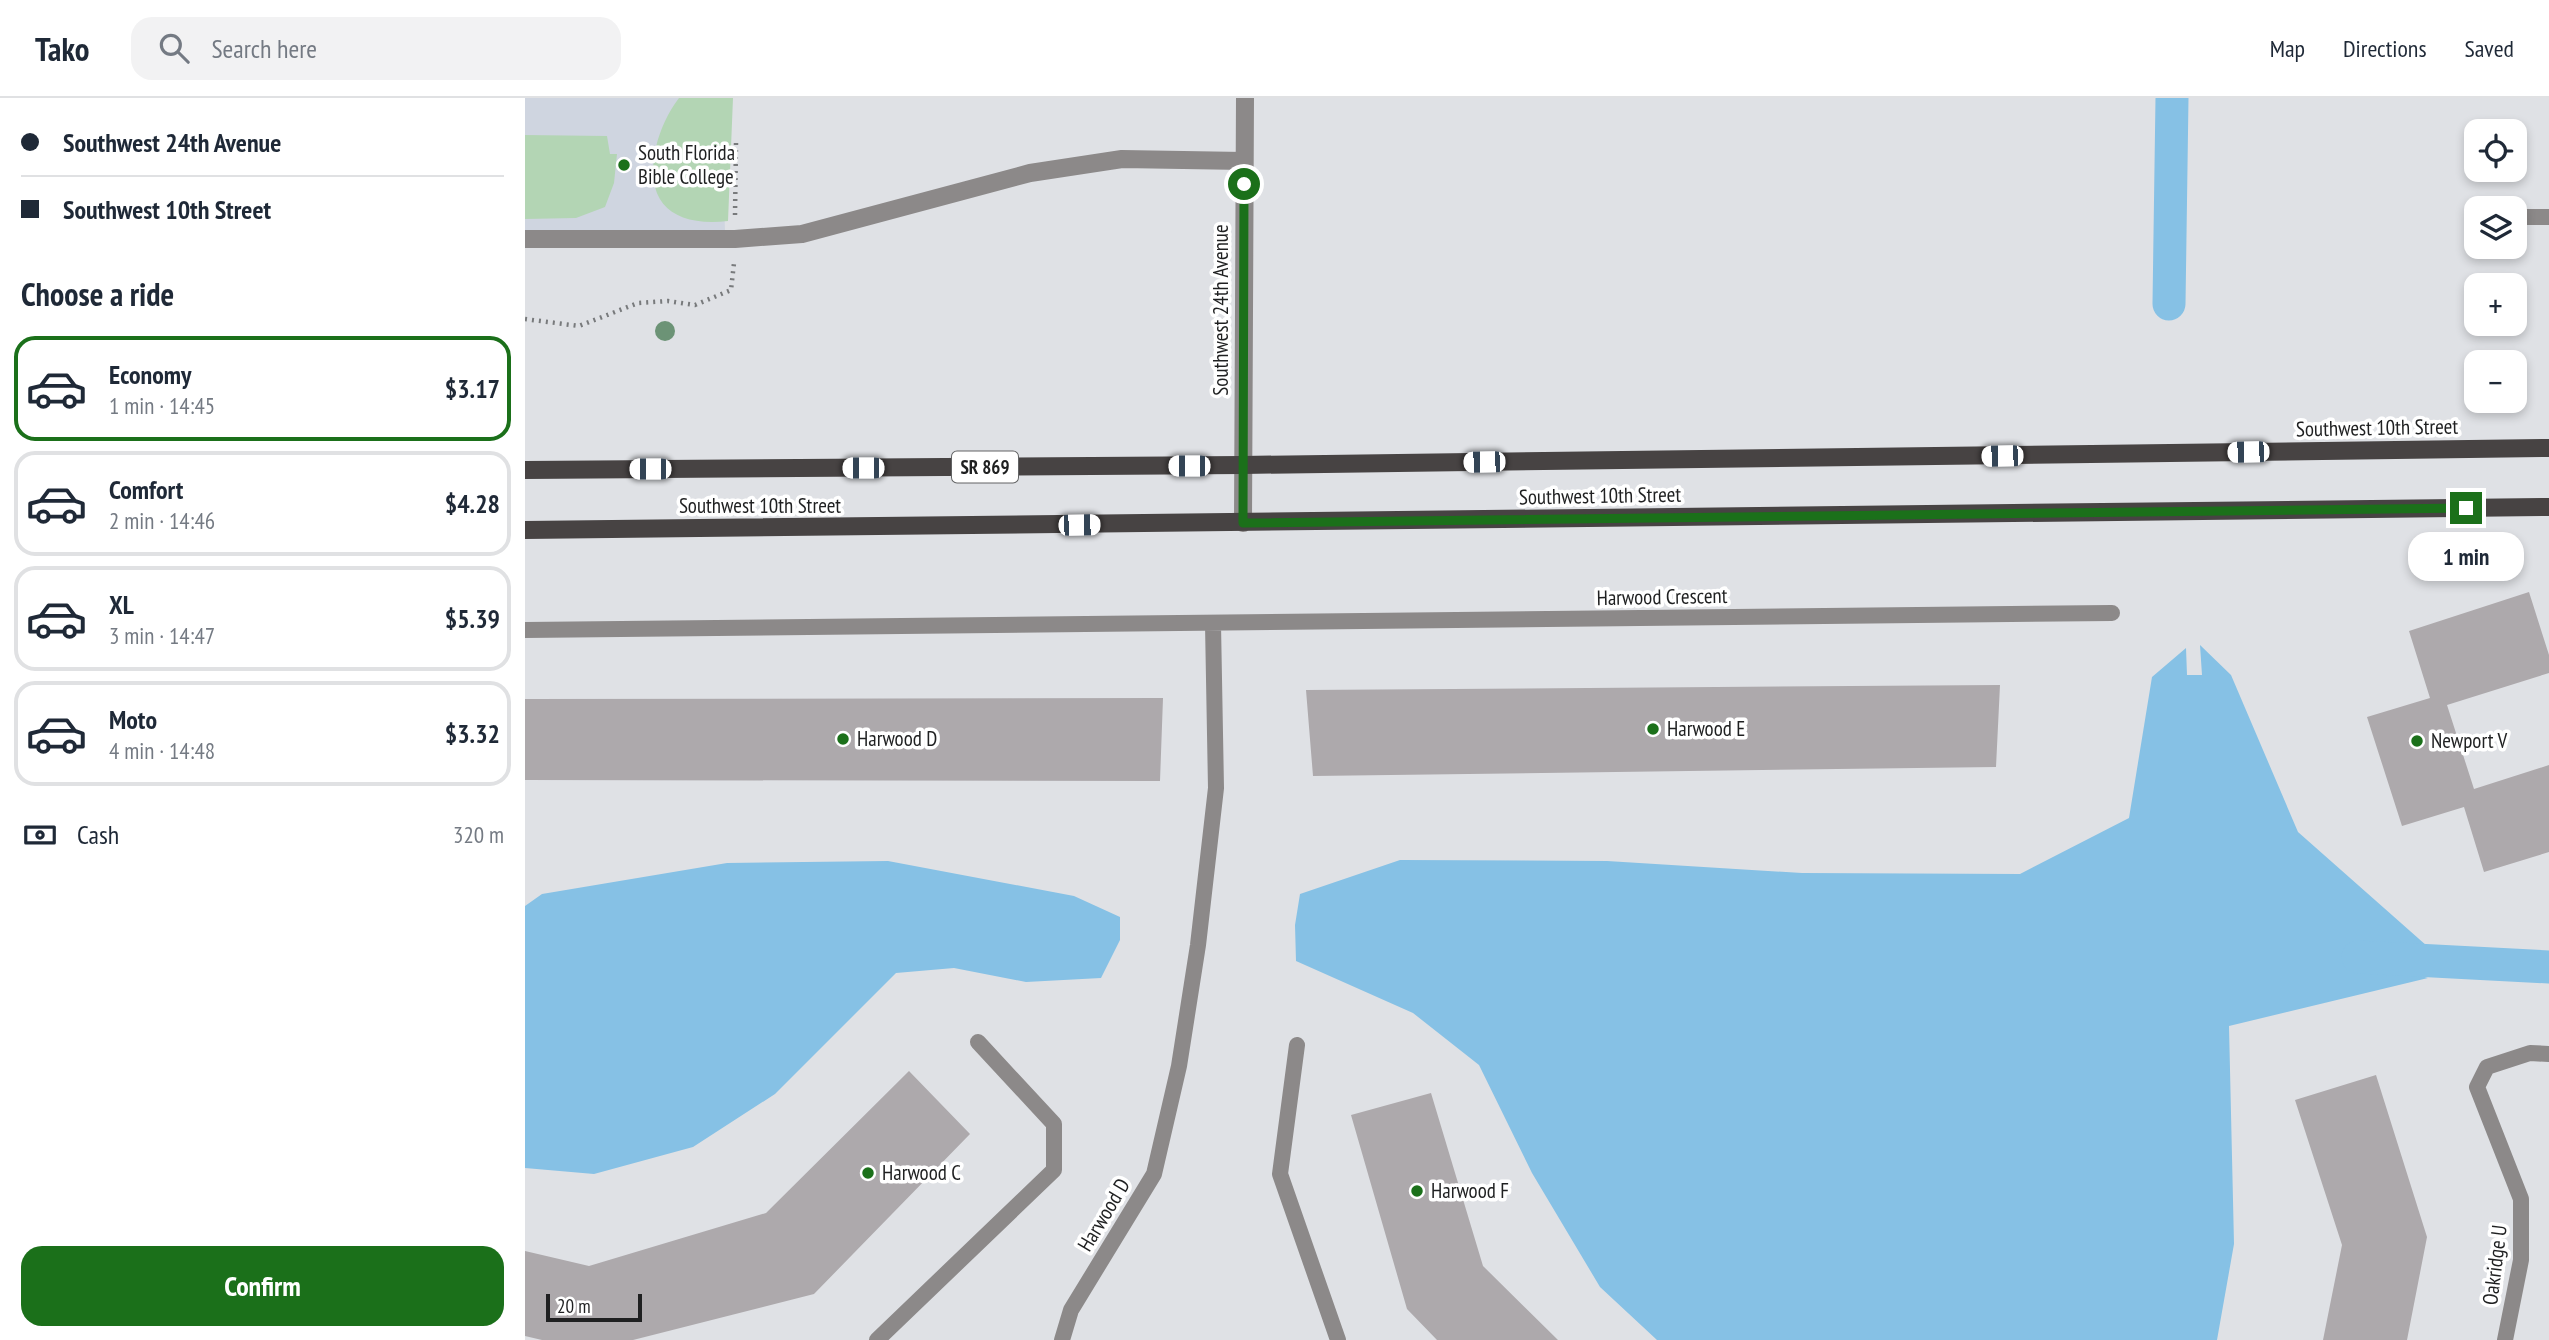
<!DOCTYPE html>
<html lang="en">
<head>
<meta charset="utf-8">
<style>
	:root { --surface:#fff; --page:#f2f2f3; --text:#1f2937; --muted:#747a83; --line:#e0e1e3; --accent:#1b701a }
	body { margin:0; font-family:"PT Sans Narrow",sans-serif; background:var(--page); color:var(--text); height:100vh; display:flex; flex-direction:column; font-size:26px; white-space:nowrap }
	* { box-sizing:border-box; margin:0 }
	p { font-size:23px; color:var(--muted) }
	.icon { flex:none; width:38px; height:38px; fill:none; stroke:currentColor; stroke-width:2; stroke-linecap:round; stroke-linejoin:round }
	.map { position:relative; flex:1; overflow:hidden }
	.side { display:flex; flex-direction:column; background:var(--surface); width:525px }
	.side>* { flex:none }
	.hud { display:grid; align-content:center; height:154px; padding:0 21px; background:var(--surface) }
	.controls { position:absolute; left:1939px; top:21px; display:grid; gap:14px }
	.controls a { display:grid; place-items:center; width:63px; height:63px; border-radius:14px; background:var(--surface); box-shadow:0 4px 10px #0003; font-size:35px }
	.scale { position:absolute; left:21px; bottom:18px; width:96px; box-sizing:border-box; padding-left:7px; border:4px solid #1f2021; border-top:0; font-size:19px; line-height:24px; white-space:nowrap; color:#1f2021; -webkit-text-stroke:5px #fff; paint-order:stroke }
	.end { position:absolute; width:32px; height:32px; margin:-16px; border:9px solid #1b701a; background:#fff; box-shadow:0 0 0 4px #fff }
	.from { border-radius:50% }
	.bubble { position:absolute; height:49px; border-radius:21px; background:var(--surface); box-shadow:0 4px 10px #0003; font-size:23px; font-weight:800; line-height:49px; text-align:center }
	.car { position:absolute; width:21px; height:42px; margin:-21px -10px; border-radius:9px; box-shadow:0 0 5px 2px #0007; background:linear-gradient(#fff 24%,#345 0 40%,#fff 0 76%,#345 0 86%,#fff 0) }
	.hud b { display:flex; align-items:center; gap:24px; height:66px; font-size:26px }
	.hud b+b { border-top:2px solid var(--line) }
	.hud i { width:18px; height:18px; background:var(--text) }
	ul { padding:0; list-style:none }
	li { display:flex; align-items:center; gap:21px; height:105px; margin:0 14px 10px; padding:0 7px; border:4px solid var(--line); border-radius:21px }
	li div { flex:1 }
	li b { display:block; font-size:26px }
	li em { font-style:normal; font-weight:800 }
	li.on { border-color:var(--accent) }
	li>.icon { width:63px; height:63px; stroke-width:1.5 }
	h2 { padding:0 21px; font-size:32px; line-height:84px }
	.pay { display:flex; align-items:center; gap:18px; height:77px; padding:0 21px; font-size:26px }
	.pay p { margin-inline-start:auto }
	.cta { display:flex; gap:14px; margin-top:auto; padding:14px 21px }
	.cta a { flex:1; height:80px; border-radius:21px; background:var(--accent); color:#fff; font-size:28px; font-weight:800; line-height:80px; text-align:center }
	header { display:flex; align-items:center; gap:42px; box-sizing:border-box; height:98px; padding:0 35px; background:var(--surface); border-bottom:2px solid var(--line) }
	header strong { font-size:33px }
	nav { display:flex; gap:38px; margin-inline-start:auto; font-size:24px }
	.search { width:490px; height:63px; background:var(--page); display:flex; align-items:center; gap:18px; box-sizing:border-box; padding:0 24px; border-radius:21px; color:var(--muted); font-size:26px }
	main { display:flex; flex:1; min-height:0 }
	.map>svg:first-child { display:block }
</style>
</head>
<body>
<header>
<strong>Tako</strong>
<div class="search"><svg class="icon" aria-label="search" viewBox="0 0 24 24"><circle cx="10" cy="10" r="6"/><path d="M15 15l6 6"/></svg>Search here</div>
<nav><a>Map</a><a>Directions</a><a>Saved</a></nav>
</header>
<main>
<section class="side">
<div class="hud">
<b><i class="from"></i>Southwest 24th Avenue</b>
<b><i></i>Southwest 10th Street</b>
</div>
<h2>Choose a ride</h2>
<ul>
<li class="on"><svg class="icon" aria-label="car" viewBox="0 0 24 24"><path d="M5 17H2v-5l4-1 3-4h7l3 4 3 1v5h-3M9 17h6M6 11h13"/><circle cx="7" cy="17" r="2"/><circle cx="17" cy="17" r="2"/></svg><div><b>Economy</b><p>1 min · 14:45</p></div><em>$3.17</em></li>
<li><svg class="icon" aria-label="car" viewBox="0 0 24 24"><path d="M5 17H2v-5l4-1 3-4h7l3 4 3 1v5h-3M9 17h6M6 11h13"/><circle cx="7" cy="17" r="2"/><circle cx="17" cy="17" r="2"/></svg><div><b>Comfort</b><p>2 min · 14:46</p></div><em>$4.28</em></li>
<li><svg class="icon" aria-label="car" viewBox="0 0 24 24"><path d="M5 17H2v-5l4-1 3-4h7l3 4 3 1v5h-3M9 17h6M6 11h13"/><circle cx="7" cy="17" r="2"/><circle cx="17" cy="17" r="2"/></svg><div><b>XL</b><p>3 min · 14:47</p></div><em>$5.39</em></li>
<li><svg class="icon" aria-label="car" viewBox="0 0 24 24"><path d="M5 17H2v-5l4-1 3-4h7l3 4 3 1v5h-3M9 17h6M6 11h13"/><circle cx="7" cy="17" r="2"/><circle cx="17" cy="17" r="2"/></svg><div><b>Moto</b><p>4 min · 14:48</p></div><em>$3.32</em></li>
</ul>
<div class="pay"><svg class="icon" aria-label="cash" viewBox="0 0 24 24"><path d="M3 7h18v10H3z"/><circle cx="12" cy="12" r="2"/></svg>Cash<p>320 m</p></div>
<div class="cta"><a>Confirm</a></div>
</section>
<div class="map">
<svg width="2024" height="1242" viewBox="0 0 2024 1242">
	<rect width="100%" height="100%" fill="#dfe1e5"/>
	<!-- built -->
	<path fill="#cfd5e0" d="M0 0H196L200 134H0Z"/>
	<!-- green -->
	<path fill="#b3d5b4" d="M154 0H208L203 123C149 129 118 106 131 49 135 32 143 14 154 0Z
		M0 37 82 38 85 56H92L89 85 80 109 51 120 0 121Z"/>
	<!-- water -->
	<path fill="#86c1e5" d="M1675 547 1706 577 1773 734 1902 848 1835 850 1833 859 1903 880 1704 928 1709 1146 1692 1242H1132L1075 1189 1007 1075 954 967 888 915 771 863 770 827 775 796 875 762 1082 763 1277 775 1495 776 1604 720 1627 579 1661 550 1662 577H1677Z
		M363 763 549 798 595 819V842L576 880 501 884 429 870 371 875 250 996 168 1049 69 1076 0 1070V808L17 796 202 765Z"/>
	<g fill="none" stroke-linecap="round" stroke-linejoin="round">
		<!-- canal -->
		<path stroke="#86c1e5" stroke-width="33" d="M1644 206 1647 0
			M1833 859 2024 869"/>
	</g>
	<!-- building -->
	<path fill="#ada9ac" d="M2004 494 2024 557V575L1922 607 1949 691 2024 667V754L1959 774 1939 709 1877 728 1842 619 1905 600 1884 533Z
		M1475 587 1471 669 788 678 781 592Z
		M638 600 635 683 0 682V601Z
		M384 973 445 1036 289 1196 108 1242H17L0 1238V1153L64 1168 241 1115Z
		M1851 977 1902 1139 1882 1242H1798L1817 1147 1770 1002Z
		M906 995 958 1168 1033 1242H912L882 1211 826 1017Z"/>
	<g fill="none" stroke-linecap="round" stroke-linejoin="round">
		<!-- path -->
		<path stroke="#787a7c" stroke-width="4.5" stroke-dasharray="2 5" stroke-linecap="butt" d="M210 117 211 45
			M0 221 54 228 113 205 143 203 170 207 206 192 209 165"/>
		<!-- lane -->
		<path stroke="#8c8989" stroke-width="16" d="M1990 119H2024
			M0 532 1587 515
			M772 947 755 1076 813 1242
			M352 1242 529 1072V1026L453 944
			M537 1242 546 1212 629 1076 654 968 673 847 691 690 688 526
			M1980 1242 1996 1162V1101L1952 989 1962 969 2005 955 2024 956"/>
		<!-- street -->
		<path stroke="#8c8989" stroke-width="18" d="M0 141H210L277 136 505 75 597 61 719 63
			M718 425 720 0"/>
		<!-- primary -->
		<path stroke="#474343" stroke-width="18" d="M0 372 718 367 2024 350
			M0 432 2024 409"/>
	</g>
	<!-- trees -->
	<circle fill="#6c9376" cx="140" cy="233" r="10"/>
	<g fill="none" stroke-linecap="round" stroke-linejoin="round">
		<!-- route -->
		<path stroke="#1b701a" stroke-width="9" d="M719 86 718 425 1941 410"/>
	</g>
	<!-- markers -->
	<g fill="#1b701a" stroke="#fff" stroke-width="2.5">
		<circle cx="99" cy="67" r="7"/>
		<circle cx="1128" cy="631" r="7"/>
		<circle cx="318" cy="641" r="7"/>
		<circle cx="1892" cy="643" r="7"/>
		<circle cx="343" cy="1075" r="7"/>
		<circle cx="892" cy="1093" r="7"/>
	</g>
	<g text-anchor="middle" stroke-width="7" stroke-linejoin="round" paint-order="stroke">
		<!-- shield labels -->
		<rect fill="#fff" stroke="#626364" stroke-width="2" x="427" y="353.5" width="66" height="31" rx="5"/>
		<g font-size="19" font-weight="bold" fill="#1f2021">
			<text x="460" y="376">SR 869</text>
		</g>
		<!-- poi labels -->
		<g font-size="21" fill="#1f2021" stroke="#fff" text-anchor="start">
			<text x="113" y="62">South Florida<tspan x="113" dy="24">Bible College</tspan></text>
			<text x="1142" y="638">Harwood E</text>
			<text x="332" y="648">Harwood D</text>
			<text x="1906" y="650">Newport V</text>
			<text x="357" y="1082">Harwood C</text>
			<text x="906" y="1100">Harwood F</text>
		</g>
		<!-- street labels -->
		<g font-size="21" fill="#1f2021" stroke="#fff">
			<text transform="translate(696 212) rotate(-90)" y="7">Southwest 24th Avenue</text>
			<text transform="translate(1852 330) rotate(-1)" y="7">Southwest 10th Street</text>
			<text transform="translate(1075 398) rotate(-1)" y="7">Southwest 10th Street</text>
			<text x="235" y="415">Southwest 10th Street</text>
			<text transform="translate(1137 499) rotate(-1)" y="7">Harwood Crescent</text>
			<text transform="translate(579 1117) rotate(-59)" y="7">Harwood D</text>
			<text transform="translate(1970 1167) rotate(-83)" y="7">Oakridge U</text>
		</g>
	</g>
</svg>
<div class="controls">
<a><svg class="icon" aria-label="locate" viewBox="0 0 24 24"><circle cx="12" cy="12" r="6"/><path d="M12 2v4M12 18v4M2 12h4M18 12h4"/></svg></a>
<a><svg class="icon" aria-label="layers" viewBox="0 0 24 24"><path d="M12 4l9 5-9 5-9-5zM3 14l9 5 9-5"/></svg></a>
<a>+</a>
<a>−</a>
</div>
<div class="scale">20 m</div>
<i class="end from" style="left:719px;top:86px"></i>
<i class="end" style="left:1941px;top:410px"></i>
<div class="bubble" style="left:1883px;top:434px;width:116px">1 min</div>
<i class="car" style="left:1723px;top:354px;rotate:269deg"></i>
<i class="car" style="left:1477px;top:358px;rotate:269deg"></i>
<i class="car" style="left:959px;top:364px;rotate:269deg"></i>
<i class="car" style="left:664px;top:368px;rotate:270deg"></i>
<i class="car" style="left:338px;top:370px;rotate:270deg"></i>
<i class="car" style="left:125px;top:371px;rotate:270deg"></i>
<i class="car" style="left:554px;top:427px;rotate:89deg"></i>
</div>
</main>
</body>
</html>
